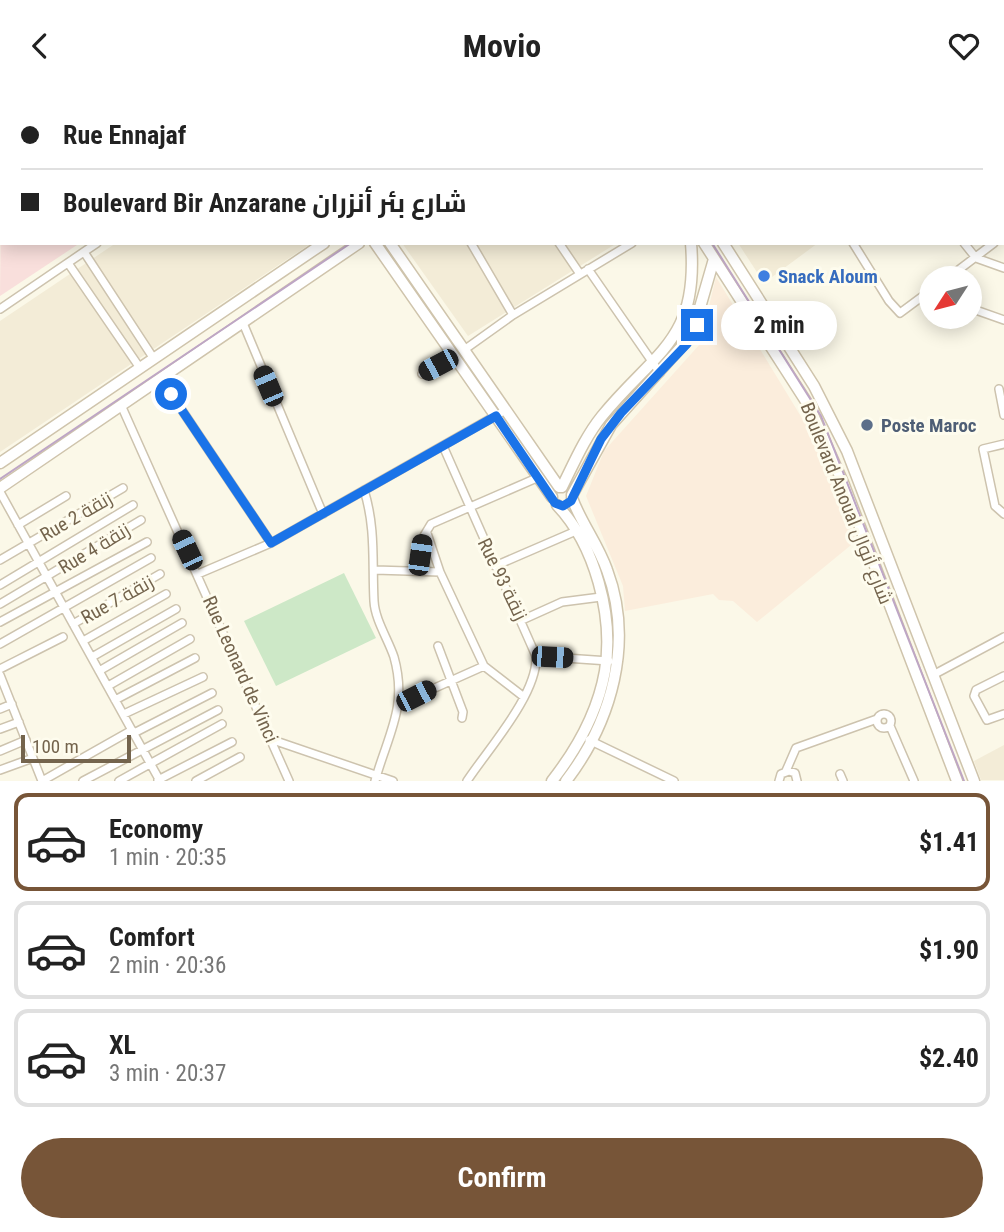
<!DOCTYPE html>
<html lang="en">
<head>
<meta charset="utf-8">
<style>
	:root { --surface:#fff; --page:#f6f6f6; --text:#222; --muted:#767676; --line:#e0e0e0; --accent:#775538 }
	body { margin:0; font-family:"Roboto Condensed",Cairo,sans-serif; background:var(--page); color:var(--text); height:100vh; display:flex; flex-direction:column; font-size:26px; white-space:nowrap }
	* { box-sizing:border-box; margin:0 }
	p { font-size:23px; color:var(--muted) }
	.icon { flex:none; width:38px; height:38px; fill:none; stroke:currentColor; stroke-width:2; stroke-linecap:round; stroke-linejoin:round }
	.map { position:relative; height:690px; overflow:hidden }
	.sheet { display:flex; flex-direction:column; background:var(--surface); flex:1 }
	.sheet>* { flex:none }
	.guide { position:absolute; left:0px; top:0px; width:1004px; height:154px; box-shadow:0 4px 18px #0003; display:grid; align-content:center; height:154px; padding:0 21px; background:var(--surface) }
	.needle { width:46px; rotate:234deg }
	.fabs { position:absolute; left:919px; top:175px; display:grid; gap:14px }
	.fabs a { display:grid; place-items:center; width:63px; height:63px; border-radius:50%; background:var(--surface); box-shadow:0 4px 18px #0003; font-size:35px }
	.scale { position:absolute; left:21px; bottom:18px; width:110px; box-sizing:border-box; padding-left:7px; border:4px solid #74644d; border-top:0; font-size:19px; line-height:24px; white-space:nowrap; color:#74644d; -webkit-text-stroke:5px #fefcee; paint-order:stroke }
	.end { position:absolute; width:32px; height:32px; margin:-16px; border:9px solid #1a73e8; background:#fff; box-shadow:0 0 0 4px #fff }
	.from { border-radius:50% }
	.bubble { position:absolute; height:49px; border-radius:24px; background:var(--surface); box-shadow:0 4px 18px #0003; font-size:23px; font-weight:700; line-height:49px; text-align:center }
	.car { position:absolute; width:21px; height:42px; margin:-21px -10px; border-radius:9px; box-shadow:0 0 5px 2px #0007; background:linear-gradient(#222 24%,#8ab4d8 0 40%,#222 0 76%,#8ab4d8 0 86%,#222 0) }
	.guide b { display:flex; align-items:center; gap:24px; height:66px; font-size:26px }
	.guide b+b { border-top:2px solid var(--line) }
	.guide i { width:18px; height:18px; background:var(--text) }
	ul { padding:12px 0 0; list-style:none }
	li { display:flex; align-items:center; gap:21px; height:98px; margin:0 14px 10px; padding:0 7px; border:4px solid var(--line); border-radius:14px }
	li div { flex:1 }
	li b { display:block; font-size:26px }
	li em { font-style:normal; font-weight:700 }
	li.on { border-color:var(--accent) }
	li>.icon { width:63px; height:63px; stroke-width:1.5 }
	.cta { display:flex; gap:14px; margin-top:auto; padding:14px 21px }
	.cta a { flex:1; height:80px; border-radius:42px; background:var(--accent); color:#fff; font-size:28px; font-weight:700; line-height:80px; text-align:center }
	header { display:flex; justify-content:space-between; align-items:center; height:91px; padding:0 21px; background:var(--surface); font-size:32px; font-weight:700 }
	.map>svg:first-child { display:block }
</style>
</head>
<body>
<header><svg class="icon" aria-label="back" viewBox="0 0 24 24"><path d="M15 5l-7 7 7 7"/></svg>Movio<svg class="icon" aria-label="heart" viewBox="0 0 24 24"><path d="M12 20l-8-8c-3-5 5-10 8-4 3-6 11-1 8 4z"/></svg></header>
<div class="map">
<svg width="1004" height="690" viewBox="0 0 1004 690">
	<rect width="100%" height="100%" fill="#fbf8e8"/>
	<!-- residential -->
	<path fill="#f3ecd7" d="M227 0H534L531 2Z
		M640 0H929L927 2Z
		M116 152 310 153 0 361V230Z
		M402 152H617L468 245Z
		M738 152H818L764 192Z
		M1004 654V689H981L974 670Z"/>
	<!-- commercial -->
	<path fill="#fbeddc" d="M716 186 825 365 856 450 757 531 733 510 719 509 713 503 625 520 623 495 586 405 604 360 700 253Z"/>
	<!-- medical -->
	<path fill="#f9dfdc" d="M2 0 178 2H2V152H80L0 205Z"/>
	<!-- green -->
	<path fill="#cde8c7" d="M344 482 376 547 276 595 244 530Z"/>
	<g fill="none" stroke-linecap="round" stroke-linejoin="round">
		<!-- street casing -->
		<g stroke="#cdc3ae" stroke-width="10">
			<path id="street" d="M187 0 190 2
				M485 0 486 2
				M757 0 758 2
				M864 0 865 2
				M957 0 958 2
				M322 2 324 0
				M931 2 934 0
				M1003 55 1004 56
				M1003 146 1004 145
				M471 152 513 224
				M559 152 580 183
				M853 152 889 210 900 222 931 199
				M964 152 976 167 1004 177
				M84 161 154 268
				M68 172 140 277
				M588 178 660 282
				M948 187 994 152
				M970 217 1004 229
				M0 218 97 152
				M243 232 323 423
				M464 259 513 224 632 152
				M422 283 455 266
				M161 288 271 452
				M999 298 1004 324
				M121 314 289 690
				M1004 353 983 358 995 415 1004 423
				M443 355 536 565C538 603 488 658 467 690
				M364 399C376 437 372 472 374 510 375 529 388 548 394 566 408 616 388 643 375 690
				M0 401 160 690
				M18 434 66 405
				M427 442 440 481 484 575 524 606
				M0 469 123 397
				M495 475 576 440
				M375 479 440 481
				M418 480 422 448 431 433 539 386
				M198 483 271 452 504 320
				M0 494 133 414
				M0 513 141 429
				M522 529 562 511 601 506
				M0 531 147 451
				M73 533 160 483
				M83 550 166 503
				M0 553 151 467
				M438 555 463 621 462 627
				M536 565 609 570
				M92 566 176 518
				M0 578 63 546
				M99 580 182 532
				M0 584 42 690
				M933 584 1004 546
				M1004 585 976 599 974 605 987 629 1004 623
				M108 595 190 548
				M115 609 195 567
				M399 613 484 575
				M0 618 12 613
				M877 630a7 7 0 1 1 14 0a7 7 0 1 1-14 0Z
				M124 623 203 586
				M890 635 914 690
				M0 638 19 631
				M134 642 212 602
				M273 649 393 690
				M589 649 674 690
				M0 660 26 649
				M0 679 33 667
				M786 680 796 657 877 628
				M840 683 843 690
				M158 689 232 651
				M42 690 132 639
				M83 690 218 619
				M119 690 222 633
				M196 690 240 666
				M779 690 781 683 789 680 795 682 797 690"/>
		</g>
		<!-- secondary casing -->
		<g stroke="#cfc4ac" stroke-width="13">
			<path id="secondary" d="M214 0 216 2
				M606 0 607 2
				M628 0 629 2
				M582 1 592 2
				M546 2 549 0
				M375 152 552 406
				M390 152 559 396
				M704 152 809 315 844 394 957 690
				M723 152 814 295 847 360 974 690
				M0 372 324 152
				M562 396C574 372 585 346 602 325 655 260 699 250 691 152
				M0 397 359 152
				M572 404 611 334 692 244 714 168
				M552 690C577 658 598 620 605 580 614 525 595 454 557 414
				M566 690C612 630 634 551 607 479 598 453 581 432 572 407"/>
		</g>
		<!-- street -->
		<use href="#street" stroke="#fff" stroke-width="7"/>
		<!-- secondary -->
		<use href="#secondary" stroke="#fff" stroke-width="10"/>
		<!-- tram -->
		<path stroke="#bea6c5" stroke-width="2" d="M604 0 606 2
			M621 0 622 2
			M569 2 574 0
			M712 152 821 325 964 690
			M0 388 351 152"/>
	</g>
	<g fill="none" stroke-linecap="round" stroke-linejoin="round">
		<!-- route -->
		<path stroke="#1a73e8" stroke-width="9" d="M171 303 271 452 496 325 555 412 563 415 571 410 601 348 621 322 687 253 697 234"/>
	</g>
	<!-- markers -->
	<circle fill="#3f7fe0" stroke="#fefcee" stroke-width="2.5" cx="764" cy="185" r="7"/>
	<circle fill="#5c6f8a" stroke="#fefcee" stroke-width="2.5" cx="867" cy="334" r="7"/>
	<g text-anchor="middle" stroke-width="6" stroke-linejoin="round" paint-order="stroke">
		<!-- shop labels -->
		<g font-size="19" font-weight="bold" fill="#366cbe" stroke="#fefcee" text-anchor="start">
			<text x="778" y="192">Snack Aloum</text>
		</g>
		<!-- service labels -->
		<g font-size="19" font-weight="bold" fill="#4e5e75" stroke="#fefcee" text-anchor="start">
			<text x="881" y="341">Poste Maroc</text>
		</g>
		<!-- street labels -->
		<g font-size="19" fill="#74644d" stroke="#fefcee">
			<text transform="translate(847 412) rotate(68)" y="7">Boulevard Anoual شارع أنوال</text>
			<text transform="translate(76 425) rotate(-30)" y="7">Rue 2 زنقة</text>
			<text transform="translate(94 457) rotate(-31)" y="7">Rue 4 زنقة</text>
			<text transform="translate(503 488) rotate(64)" y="7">Rue 93 زنقة</text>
			<text transform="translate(117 508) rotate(-29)" y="7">Rue 7 زنقة</text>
			<text transform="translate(241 578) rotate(66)" y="7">Rue Leonard de Vinci</text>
		</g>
	</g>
</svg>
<div class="fabs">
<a><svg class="needle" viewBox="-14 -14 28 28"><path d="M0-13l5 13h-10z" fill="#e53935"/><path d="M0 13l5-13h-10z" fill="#767676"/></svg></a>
</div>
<div class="scale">100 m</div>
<i class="end from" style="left:171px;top:303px"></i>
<i class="end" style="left:697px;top:234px"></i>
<div class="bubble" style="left:721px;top:210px;width:116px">2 min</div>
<i class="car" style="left:438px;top:274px;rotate:242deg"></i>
<i class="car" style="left:268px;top:295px;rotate:337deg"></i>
<i class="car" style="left:187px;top:459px;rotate:335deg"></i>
<i class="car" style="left:420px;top:464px;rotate:8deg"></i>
<i class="car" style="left:552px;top:566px;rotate:93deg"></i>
<i class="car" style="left:416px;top:605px;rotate:63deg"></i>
<div class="guide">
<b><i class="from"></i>Rue Ennajaf</b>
<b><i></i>Boulevard Bir Anzarane شارع بئر أنزران</b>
</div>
</div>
<section class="sheet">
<ul>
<li class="on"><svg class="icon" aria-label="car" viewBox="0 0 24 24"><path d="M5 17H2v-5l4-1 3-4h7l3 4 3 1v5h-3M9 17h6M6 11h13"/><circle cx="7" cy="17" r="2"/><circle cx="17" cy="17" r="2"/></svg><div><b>Economy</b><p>1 min · 20:35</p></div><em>$1.41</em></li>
<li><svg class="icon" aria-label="car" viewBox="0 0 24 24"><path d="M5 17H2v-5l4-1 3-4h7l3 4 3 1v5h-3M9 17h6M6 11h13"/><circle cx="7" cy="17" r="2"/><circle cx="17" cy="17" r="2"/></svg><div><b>Comfort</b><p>2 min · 20:36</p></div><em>$1.90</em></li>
<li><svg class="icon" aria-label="car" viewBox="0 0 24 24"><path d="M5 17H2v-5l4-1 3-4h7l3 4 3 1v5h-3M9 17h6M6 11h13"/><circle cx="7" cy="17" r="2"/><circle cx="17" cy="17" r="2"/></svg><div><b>XL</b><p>3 min · 20:37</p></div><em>$2.40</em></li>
</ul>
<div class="cta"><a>Confirm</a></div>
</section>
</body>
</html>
